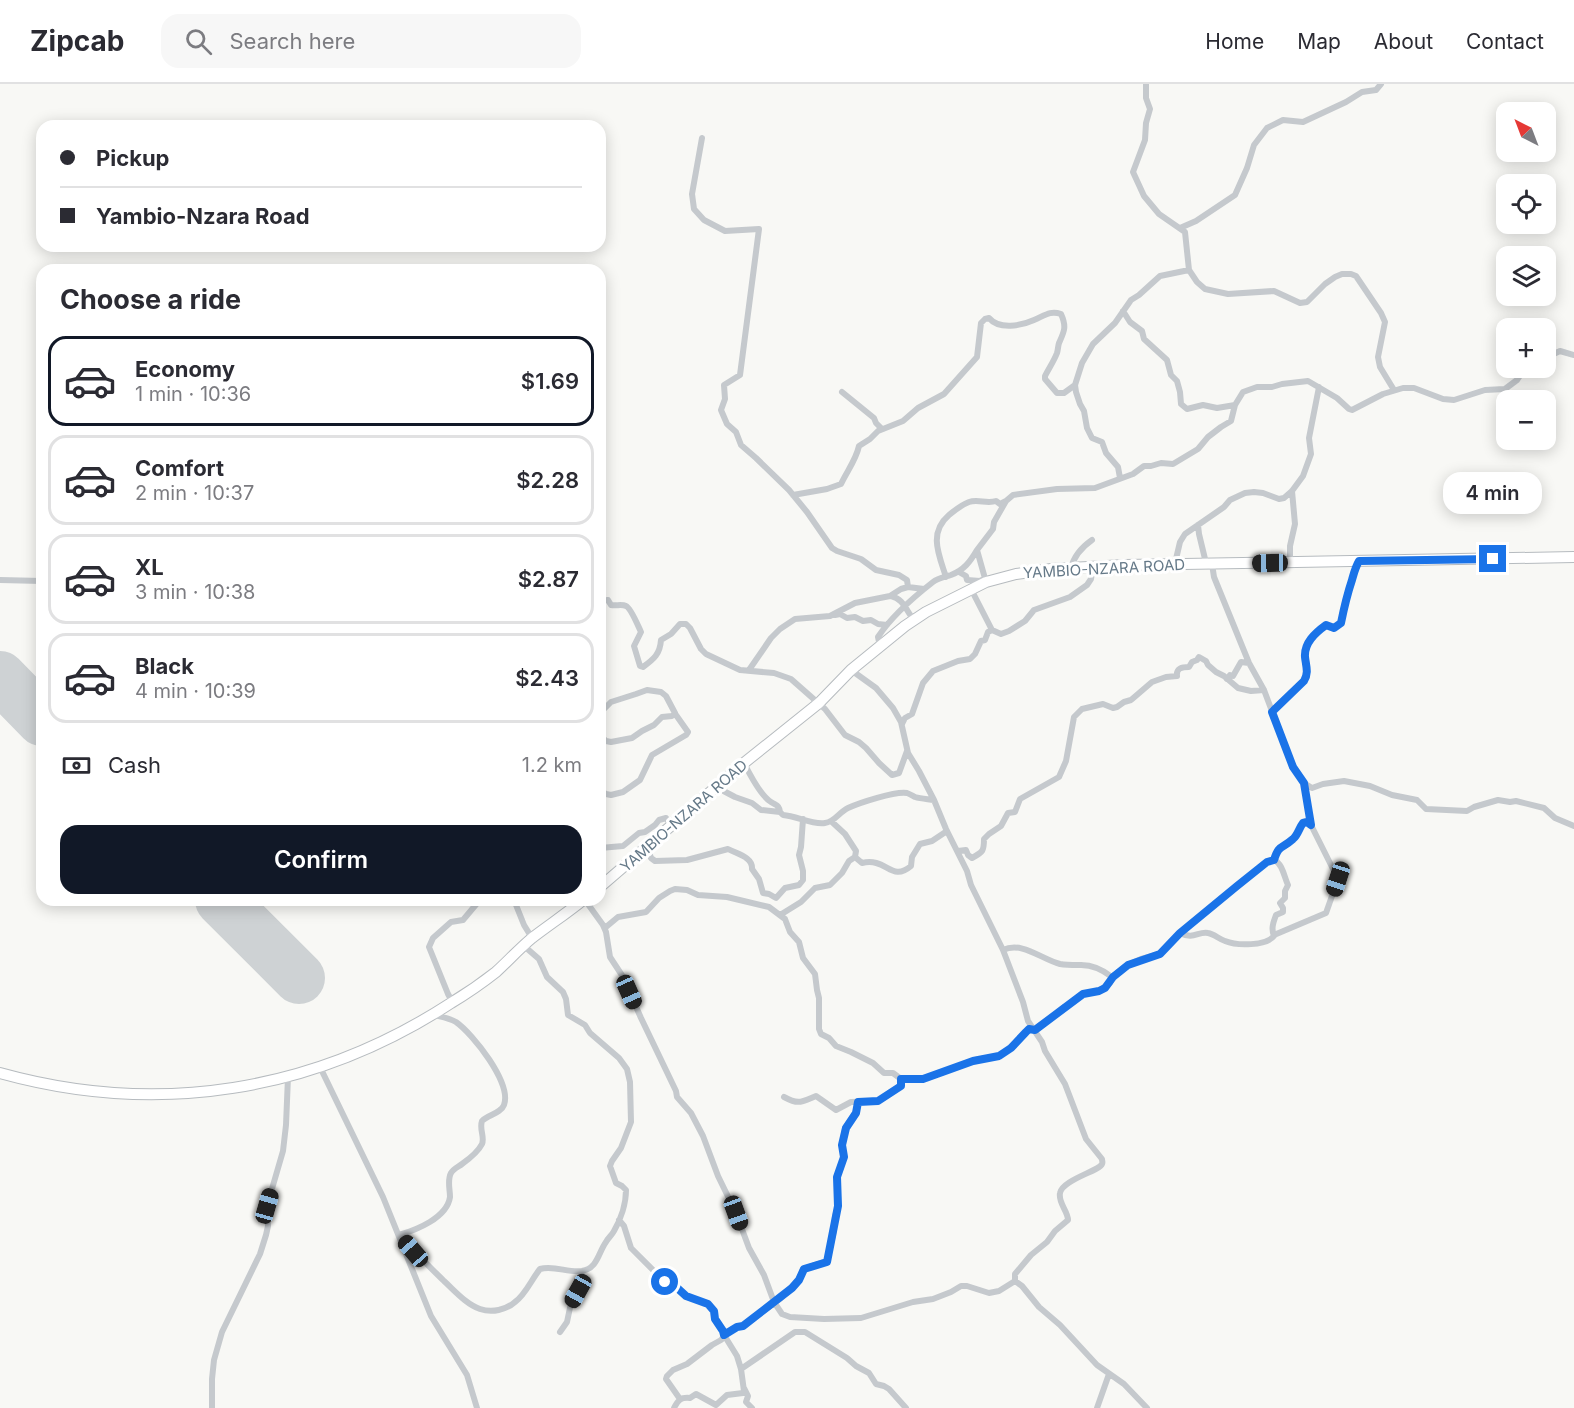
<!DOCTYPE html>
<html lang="en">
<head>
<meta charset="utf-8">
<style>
	:root { --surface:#fff; --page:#f7f7f7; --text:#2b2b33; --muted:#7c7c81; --line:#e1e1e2; --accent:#111827 }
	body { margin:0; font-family:Inter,sans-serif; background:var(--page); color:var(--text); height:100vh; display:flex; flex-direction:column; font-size:22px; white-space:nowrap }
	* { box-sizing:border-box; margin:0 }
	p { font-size:20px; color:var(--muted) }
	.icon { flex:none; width:33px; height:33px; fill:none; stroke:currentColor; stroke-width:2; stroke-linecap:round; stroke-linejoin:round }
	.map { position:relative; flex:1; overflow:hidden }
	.panel { position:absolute; left:36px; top:180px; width:570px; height:642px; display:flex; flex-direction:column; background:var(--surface); border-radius:18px; box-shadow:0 3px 15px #0003 }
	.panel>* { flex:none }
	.guide { position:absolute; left:36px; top:36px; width:570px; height:132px; border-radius:18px; box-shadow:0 3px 15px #0003; display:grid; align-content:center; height:132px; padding:0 24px; background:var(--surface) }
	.needle { width:39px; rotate:318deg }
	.tools { position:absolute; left:1496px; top:18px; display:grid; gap:12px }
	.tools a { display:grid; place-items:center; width:60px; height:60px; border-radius:12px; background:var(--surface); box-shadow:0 3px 15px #0003; font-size:30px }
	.end { position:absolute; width:27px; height:27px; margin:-14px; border:8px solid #1a73e8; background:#fff; box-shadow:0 0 0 3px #fff }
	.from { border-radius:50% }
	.bubble { position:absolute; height:42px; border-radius:18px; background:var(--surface); box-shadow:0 3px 15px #0003; font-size:20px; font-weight:600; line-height:42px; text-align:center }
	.car { position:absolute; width:18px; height:36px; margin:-18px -9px; border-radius:8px; box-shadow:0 0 4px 2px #0007; background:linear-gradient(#222 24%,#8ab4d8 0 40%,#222 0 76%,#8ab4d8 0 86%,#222 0) }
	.guide b { display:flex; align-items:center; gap:21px; height:57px; font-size:22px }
	.guide b+b { border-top:2px solid var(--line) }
	.guide i { width:15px; height:15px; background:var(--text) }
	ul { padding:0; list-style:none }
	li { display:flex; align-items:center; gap:18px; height:90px; margin:0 12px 9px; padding:0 12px; border:3px solid var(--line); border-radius:18px }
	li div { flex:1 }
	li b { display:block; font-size:22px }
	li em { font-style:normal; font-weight:600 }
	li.current { border-color:var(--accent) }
	li>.icon { width:54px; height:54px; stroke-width:1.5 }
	h2 { padding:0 24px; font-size:27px; line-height:72px }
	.pay { display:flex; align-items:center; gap:15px; height:66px; padding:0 24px; font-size:22px }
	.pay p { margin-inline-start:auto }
	.action { display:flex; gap:12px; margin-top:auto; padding:12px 24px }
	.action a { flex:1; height:69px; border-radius:18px; background:var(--accent); color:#fff; font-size:24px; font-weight:600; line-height:69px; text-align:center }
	header { display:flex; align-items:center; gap:36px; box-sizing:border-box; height:84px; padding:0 30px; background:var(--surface); border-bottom:2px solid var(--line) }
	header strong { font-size:28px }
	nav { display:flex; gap:33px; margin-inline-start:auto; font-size:21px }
	.search { width:420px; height:54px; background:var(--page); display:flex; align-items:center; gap:15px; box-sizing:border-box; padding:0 21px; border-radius:18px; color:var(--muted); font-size:22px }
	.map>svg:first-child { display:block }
</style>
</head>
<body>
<header>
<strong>Zipcab</strong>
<div class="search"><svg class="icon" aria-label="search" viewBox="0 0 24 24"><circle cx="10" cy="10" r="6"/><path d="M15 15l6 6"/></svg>Search here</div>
<nav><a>Home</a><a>Map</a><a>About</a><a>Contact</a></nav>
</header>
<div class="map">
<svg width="1574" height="1324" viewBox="0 0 1574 1324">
	<rect width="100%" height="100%" fill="#f8f8f5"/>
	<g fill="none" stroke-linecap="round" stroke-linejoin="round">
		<!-- runway -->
		<path stroke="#ced2d4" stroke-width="52" d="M0 593 42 636
			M221 816 299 894"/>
		<!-- primary casing -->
		<g stroke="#b6bbbf" stroke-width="12">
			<path id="primary" d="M600 803 744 679 819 619 851 586 905 542 926 528 986 498 1016 490 1051 485 1125 481 1574 473
				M0 989C158 1033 314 1008 451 919 466 910 482 899 496 888 508 877 520 864 532 854 549 841 567 829 583 816"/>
		</g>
		<!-- street -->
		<path stroke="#c5c9cd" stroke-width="6" d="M1146 0V14L1150 25 1146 39 1145 56 1133 88 1144 112 1159 130 1185 148 1189 186
			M702 54 692 110 694 125 704 136 725 147 759 145 740 291 724 301 725 315 721 326 727 340 736 348 741 361 756 374 789 406 807 428 832 464 837 467 861 475 876 486 899 491 907 496 908 503
			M1180 144 1196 137 1235 111 1247 84 1254 61 1267 44 1283 36 1303 38 1346 18 1362 8 1376 6 1381 0
			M1123 227 1130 238 1142 247 1144 255 1167 276 1171 291 1177 297 1180 308 1181 320 1187 325 1203 321 1217 324 1235 321 1243 308 1257 303H1272L1282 300 1308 297 1337 314 1349 325 1352 326 1383 310 1403 304H1414L1443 315 1454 316 1485 306 1505 305 1517 296 1525 284
			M1545 274 1560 267 1574 271
			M842 308 874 334 876 339 882 345
			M1120 394 1118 383 1106 369 1102 358 1092 354 1087 344 1084 327 1080 320 1076 308 1075 301 1082 279 1093 260 1115 239 1131 216 1139 211 1160 192 1189 186 1197 198 1205 205 1228 210 1274 207 1300 219 1307 218 1325 200 1335 193 1342 190H1351L1356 192 1381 229 1385 238 1378 273 1380 283 1394 306
			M793 411 827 405 841 400C847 387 856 376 859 362L870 355 878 347 903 337 918 324 944 310 977 273 981 239 985 235 989 234C999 246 1021 242 1034 236 1044 232 1050 226 1061 230 1067 243 1064 248 1059 259 1058 262 1058 266 1057 269 1054 277 1049 284 1045 292V295L1057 309H1064L1075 301
			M1198 441 1199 450 1206 479
			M1290 478V462L1295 440 1292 407
			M1170 479 1176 475 1180 458 1185 450 1224 423 1230 416 1245 409 1254 408 1263 409 1279 415 1284 414 1292 407 1303 392 1311 370 1309 354 1319 303
			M1212 480 1214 493 1249 579 1264 606 1293 683 1304 699 1311 741 1338 795 1326 829 1274 851
			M1071 484C1074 472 1082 463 1092 456
			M959 488 966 492 967 496 980 497 984 495
			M946 493C939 471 928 449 949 431 955 426 961 421 969 418 978 415 987 420 996 417L1000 420 1006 417
			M0 496 42 497
			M986 498 977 466 993 445 994 438 1006 417 1013 411 1057 405 1095 404 1133 390 1144 382H1151L1161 379 1173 380 1198 365 1208 353 1221 343 1231 337 1235 321
			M971 505 992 546
			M891 512C904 515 906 527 914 536
			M600 517 608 516 611 521C616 522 622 520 626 522 631 524 638 542 641 548L634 562 640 582 643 583C654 575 660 570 661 556L671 550 680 540H686L690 544 701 565 706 570 740 586 774 589 791 595 825 625 845 651 859 658 866 664 879 679 892 691 899 689 907 667
			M835 531 840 530 847 534 855 533 863 537 871 536 878 540 887 541
			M880 562 878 553C891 533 915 512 933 498 938 494 945 493 951 491 964 486 970 478 977 466
			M749 586 771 554 780 545 795 535 830 532 855 519 890 512 901 505 908 503 924 505
			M851 586 876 604 893 624 901 638 908 669 919 687 934 716 946 745 967 787 971 801 1003 866 1023 918 1028 937 1042 958 1045 967 1065 1000 1086 1055 1102 1075C1102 1077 1103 1078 1102 1080 1099 1087 1062 1096 1060 1109 1058 1119 1068 1127 1068 1136L1055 1147 1047 1158 1031 1171 1015 1190V1197
			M1227 595 1230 591 1233 592 1241 578 1249 579
			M1272 628 1304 597C1309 590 1306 582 1305 573 1304 559 1315 549 1326 541L1334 544 1341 539C1343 524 1347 510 1352 496 1354 489 1355 484 1359 477
			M600 629 611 618 636 610 647 606 661 608 666 612 676 631 688 648 686 651 652 671 640 696 623 708 611 711 606 710 600 706
			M902 640 905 634 912 630 923 599 933 587 958 577 970 575 975 570 981 557 985 556 988 548 992 546 1001 550 1009 547 1025 537 1034 526 1070 513 1087 501 1091 495 1093 483
			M600 651 606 657 611 658 632 654 642 647 654 641 662 633 672 632 675 629
			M744 679C749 689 761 712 771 718 777 722 779 721 780 728L783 731C797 732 812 741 825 739 835 738 839 728 848 724 859 719 895 707 907 709 910 710 913 712 915 713 921 715 928 715 934 716
			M1304 699 1312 704 1323 700 1344 697 1370 702 1392 711 1417 716 1426 725 1467 727 1474 723 1498 716 1510 718 1516 717 1544 724 1555 734 1574 742
			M716 703 735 713 752 719 761 726 780 728
			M832 738 845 750 856 767 855 773 862 779C887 773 891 799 911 782L912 773 920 760 932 757 947 747
			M647 762 651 774 655 777 687 776 728 765C737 770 753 773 752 785L759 795 763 809 769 810 776 814 785 804 799 801 803 796V787L799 771 801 763 803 735
			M600 764 623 762 639 749 645 748 655 741 659 736 666 734 671 741
			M958 767 966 766 968 771 972 774C983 768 984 767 984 755L989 750 1001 742 1008 729 1015 728 1020 715 1059 693 1066 677 1074 633 1082 625 1103 620 1113 624 1117 623 1124 618 1131 616 1152 598 1166 593 1177 592C1176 584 1182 583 1189 583L1192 578 1197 576 1199 573 1206 577 1208 581 1216 588 1224 592 1238 604 1251 607 1264 606
			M443 816V817C449 820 455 819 460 816
			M514 816 524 841 532 854
			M585 816 603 841 606 848 610 873 629 902V907L641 934 676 1007 677 1013 691 1029 703 1052 718 1092 736 1129 749 1164 764 1191 774 1218 782 1230 790 1233 824 1235 861 1234 913 1218 933 1215 951 1208 961 1202H967L989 1209 999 1207 1015 1197 1022 1202 1039 1223 1060 1241 1097 1281 1124 1300 1147 1324
			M780 831 801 818 815 804 830 801 842 789 849 777 855 773
			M603 841 606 843 618 833 646 828 659 814 670 807 675 805 687 806 698 811 727 813 769 823 785 835 790 848 799 858 803 874 815 890 817 906 819 914V945L821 950 829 954 836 962 851 968 873 979 884 989H893L901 995C909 994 916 995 923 995L975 976 999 972 1011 964 1026 948 1029 945 1035 946 1049 936 1064 923 1067 922 1083 910 1099 907 1110 899 1112 893 1128 881 1141 875 1160 870 1180 849 1240 800 1267 778 1274 776C1279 761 1282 764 1293 755 1298 751 1299 744 1303 739L1307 738 1311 741
			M1180 849C1194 856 1198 847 1208 849 1214 850 1219 855 1225 857 1237 862 1266 862 1274 852 1271 845 1273 839 1276 831L1283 828V824L1280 819 1285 814V807L1288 801C1284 793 1283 780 1274 776
			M1003 866C1022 857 1041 875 1060 880 1066 881 1072 881 1078 881 1091 880 1102 885 1112 893
			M453 919 448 910 429 863 433 854 451 838 463 836 479 817 498 816
			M434 931C442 933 449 934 456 938 473 950 512 999 504 1021 501 1029 488 1031 482 1037 479 1045 485 1053 482 1060 478 1068 469 1075 462 1080 458 1083 453 1085 451 1089 447 1096 450 1105 450 1113 447 1134 416 1146 399 1151 413 1167 429 1182 444 1197 455 1207 466 1220 480 1225 492 1229 506 1226 515 1218 526 1210 531 1196 540 1185 554 1181 568 1189 582 1187 598 1184 598 1169 606 1158 608 1154 612 1151 614 1147 621 1135 626 1119 626 1106L622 1102 616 1099 610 1082 612 1077 621 1064 631 1038 630 998 627 985 619 974 590 949 585 941 568 931 566 915 563 908 547 893 539 875 524 862
			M320 983 383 1113 431 1232 467 1291 477 1324
			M784 1013C799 1021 801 1018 816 1012L836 1026 851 1018 878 1017 901 1002V995
			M619 1136 624 1142 631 1164 665 1198 668 1200 674 1201 686 1212 708 1220 714 1227 715 1235 723 1247 724 1251 737 1272 741 1285 744 1307 743 1309 727 1311 716 1321 696 1310 690 1314C681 1313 678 1316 674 1324
			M560 1248 567 1238 571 1219 578 1207 582 1187
			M741 1285 795 1248H805L847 1274 856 1282 869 1289 876 1300 884 1302 889 1305 906 1324
			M744 1304 748 1312 746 1318 752 1324
			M680 1315 666 1295 667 1292 673 1286 687 1280 712 1261 721 1256 728 1248 737 1243 743 1242 781 1214 792 1204 799 1196 803 1185 827 1177 834 1146 835 1132 838 1122 837 1093 844 1073 842 1061 845 1044 856 1029 858 1018
			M212 1324V1295L214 1276 222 1248 260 1170 266 1151 268 1142 267 1122 283 1067 286 1041 288 993
			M1097 1324 1109 1290"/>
		<!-- primary -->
		<use href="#primary" stroke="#fff" stroke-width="10"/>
	</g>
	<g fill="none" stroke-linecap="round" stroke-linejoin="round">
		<!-- route -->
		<path stroke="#1a73e8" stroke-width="8" d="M665 1198 668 1200 674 1201 686 1212 708 1220 714 1227 715 1235 723 1247 724 1251 737 1243 743 1242 792 1204 799 1196 804 1185 827 1178 838 1122 837 1093 844 1073 842 1061 846 1044 856 1029 858 1018 878 1017 901 1002V995H923L973 977 999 972 1011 964 1026 948 1029 945 1035 946 1083 910 1099 907 1105 904 1113 893 1128 881 1160 870 1180 849 1237 802 1267 778 1274 776C1279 760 1282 765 1293 755 1298 751 1299 744 1303 739L1307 738 1311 741 1304 699 1293 683 1272 628 1304 597C1309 589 1306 582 1305 573 1304 559 1315 549 1326 541L1334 544 1341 539C1344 524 1347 511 1352 496 1354 489 1355 484 1359 477L1493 475"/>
	</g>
	<g text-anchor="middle" stroke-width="6" stroke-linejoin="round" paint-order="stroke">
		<!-- street labels -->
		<g font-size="15" fill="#657988" stroke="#fff">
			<text transform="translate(1104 485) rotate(-3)" y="5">YAMBIO-NZARA ROAD</text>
			<text transform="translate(684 732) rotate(-41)" y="5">YAMBIO-NZARA ROAD</text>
		</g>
	</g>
</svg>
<div class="tools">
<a><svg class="needle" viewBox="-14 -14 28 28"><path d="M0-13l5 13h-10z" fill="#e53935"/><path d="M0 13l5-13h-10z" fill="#7c7c81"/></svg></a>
<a><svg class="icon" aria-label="locate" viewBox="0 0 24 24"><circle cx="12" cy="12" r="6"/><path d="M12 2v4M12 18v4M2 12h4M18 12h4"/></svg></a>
<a><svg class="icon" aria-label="layers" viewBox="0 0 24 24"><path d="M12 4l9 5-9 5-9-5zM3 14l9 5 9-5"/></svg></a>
<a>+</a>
<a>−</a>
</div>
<i class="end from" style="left:665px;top:1198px"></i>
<i class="end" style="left:1493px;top:475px"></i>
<div class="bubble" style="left:1443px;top:388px;width:99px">4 min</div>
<i class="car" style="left:1270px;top:479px;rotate:269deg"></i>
<i class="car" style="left:1338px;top:795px;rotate:198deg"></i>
<i class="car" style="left:629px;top:908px;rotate:156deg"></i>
<i class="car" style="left:267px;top:1122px;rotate:16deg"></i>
<i class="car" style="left:736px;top:1129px;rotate:160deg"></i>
<i class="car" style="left:413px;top:1167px;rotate:319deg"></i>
<i class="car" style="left:578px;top:1207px;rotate:209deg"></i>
<div class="guide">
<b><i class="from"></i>Pickup</b>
<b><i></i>Yambio-Nzara Road</b>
</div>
<section class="panel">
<h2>Choose a ride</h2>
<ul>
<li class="current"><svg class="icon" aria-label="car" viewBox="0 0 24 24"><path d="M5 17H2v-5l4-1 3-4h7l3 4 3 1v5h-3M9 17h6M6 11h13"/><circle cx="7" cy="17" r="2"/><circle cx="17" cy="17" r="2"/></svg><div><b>Economy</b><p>1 min · 10:36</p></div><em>$1.69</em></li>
<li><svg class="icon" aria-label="car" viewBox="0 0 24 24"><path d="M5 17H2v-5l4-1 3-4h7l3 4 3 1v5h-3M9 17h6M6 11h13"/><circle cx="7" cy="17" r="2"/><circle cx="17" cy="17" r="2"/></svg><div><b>Comfort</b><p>2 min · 10:37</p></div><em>$2.28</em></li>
<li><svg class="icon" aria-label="car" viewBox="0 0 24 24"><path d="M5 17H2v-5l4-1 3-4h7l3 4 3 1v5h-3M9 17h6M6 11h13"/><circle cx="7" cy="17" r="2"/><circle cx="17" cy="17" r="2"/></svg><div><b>XL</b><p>3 min · 10:38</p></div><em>$2.87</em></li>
<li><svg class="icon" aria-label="car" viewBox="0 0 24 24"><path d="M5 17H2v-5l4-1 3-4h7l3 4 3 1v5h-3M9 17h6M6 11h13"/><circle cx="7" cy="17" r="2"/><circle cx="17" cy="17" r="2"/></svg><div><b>Black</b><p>4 min · 10:39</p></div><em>$2.43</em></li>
</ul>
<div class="pay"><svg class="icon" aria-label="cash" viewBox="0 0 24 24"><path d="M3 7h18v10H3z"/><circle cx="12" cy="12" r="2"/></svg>Cash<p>1.2 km</p></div>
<div class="action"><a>Confirm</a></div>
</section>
</div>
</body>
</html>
